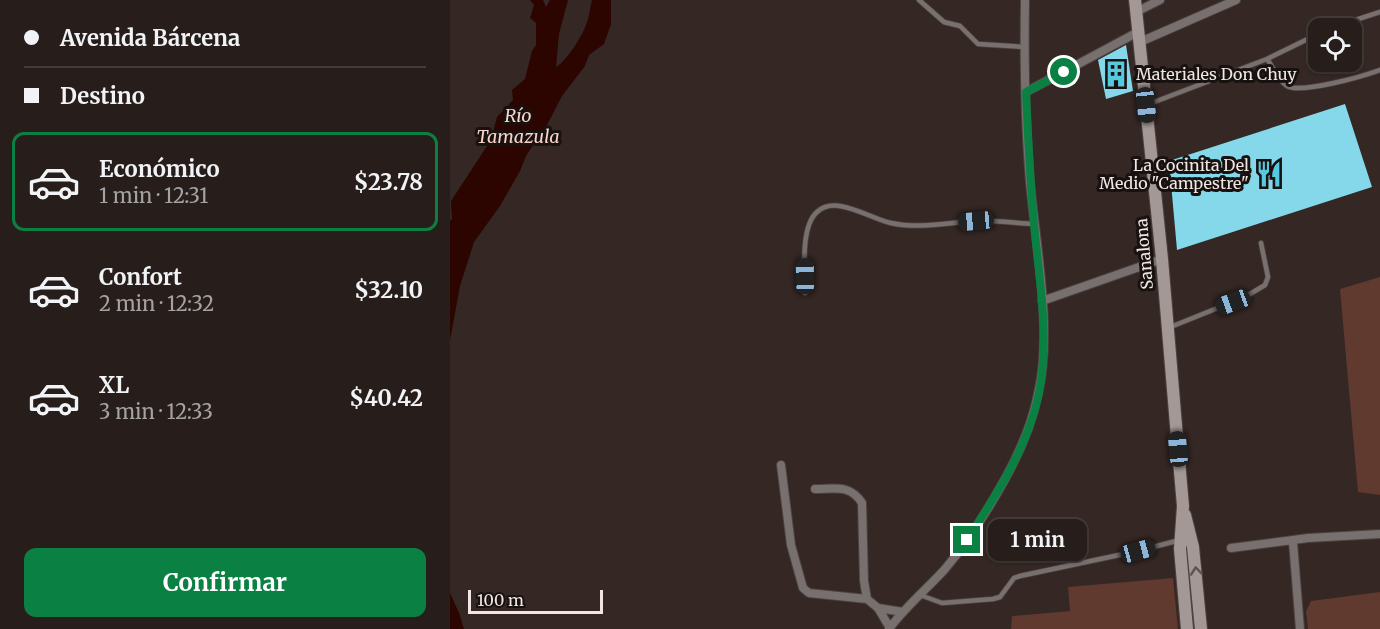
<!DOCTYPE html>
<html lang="es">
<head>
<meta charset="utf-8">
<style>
	:root { --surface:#271d1b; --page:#2f2624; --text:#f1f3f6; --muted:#a4a2a3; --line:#433b3a; --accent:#0b8043 }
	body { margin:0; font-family:Merriweather,serif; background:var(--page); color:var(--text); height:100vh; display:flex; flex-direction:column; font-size:22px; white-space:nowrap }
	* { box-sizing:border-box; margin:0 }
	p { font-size:20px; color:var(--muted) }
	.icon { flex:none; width:33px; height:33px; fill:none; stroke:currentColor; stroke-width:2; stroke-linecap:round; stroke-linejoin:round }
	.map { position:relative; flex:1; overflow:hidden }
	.details { display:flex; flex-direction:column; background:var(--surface); width:450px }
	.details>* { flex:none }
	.hud { display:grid; align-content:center; height:132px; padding:0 24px; background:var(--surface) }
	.fabs { position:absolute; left:858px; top:18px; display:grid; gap:12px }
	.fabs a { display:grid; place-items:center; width:54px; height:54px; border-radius:12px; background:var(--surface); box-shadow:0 2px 4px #0004,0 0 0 2px var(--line); font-size:30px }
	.scale { position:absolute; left:18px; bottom:15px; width:135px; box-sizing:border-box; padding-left:6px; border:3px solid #f0e7e4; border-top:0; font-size:16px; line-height:21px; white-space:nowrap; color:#f0e7e4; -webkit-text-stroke:4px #171110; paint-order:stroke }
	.end { position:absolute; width:27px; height:27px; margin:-14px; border:8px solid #0b8043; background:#fff; box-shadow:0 0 0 3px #fff }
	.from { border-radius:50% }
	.bubble { position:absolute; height:42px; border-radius:12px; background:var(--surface); box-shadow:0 2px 4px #0004,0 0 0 2px var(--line); font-size:20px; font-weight:700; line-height:42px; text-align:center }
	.car { position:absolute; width:18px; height:36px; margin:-18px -9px; border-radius:8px; box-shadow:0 0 4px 2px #0007; background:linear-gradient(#222 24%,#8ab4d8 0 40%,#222 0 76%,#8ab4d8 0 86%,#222 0) }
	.hud b { display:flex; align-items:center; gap:21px; height:57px; font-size:22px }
	.hud b+b { border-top:2px solid var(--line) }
	.hud i { width:15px; height:15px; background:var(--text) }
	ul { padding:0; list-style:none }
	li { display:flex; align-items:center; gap:18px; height:99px; margin:0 12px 9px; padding:0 12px; border:3px solid transparent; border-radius:12px }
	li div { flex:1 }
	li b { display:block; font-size:22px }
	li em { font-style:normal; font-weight:700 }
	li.selected { border-color:var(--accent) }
	li>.icon { width:54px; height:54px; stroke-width:1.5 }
	.cta { display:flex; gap:12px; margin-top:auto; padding:12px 24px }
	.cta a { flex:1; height:69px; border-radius:12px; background:var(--accent); color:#fff; font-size:24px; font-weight:700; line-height:69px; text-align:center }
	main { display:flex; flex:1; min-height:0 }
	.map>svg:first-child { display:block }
</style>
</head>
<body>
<main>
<section class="details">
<div class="hud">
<b><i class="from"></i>Avenida Bárcena</b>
<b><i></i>Destino</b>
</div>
<ul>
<li class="selected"><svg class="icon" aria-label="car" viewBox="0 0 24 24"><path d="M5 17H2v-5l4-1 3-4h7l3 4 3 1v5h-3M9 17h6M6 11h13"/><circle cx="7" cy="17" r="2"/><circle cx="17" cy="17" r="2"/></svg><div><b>Económico</b><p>1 min · 12:31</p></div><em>$23.78</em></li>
<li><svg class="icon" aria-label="car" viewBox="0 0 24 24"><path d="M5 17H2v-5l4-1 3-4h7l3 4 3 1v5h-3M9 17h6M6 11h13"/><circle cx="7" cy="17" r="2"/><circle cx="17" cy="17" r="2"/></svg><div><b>Confort</b><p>2 min · 12:32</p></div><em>$32.10</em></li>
<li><svg class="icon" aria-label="car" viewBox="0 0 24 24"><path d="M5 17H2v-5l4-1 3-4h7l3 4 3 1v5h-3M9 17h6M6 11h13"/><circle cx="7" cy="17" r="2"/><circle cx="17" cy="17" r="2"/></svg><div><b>XL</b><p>3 min · 12:33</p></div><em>$40.42</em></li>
</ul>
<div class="cta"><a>Confirmar</a></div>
</section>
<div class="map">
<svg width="930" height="629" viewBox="0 0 930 629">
	<rect width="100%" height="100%" fill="#342724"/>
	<!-- green -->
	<path fill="#60392f" d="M930 277V495L908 492 890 289Z
		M723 578 728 629H561L562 616 620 611 618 587Z
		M930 592V629H858L856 611 861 601Z"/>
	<!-- water -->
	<path fill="#2c0500" d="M80 0H93L96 7 100 0H118L109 34 106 67C117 61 135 32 138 19 140 13 140 6 142 0H161V24L154 44 139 55 135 66 112 96 98 123 76 156 70 171 50 206 24 242 10 286 0 340V221L2 219 1 201 41 140 47 117 63 100 62 90 75 79 82 51 86 45V23L80 18 84 5Z
		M0 593 9 613 14 629H0Z"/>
	<!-- building -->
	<path fill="#84d8ea" d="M676 45 683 91 656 99 648 60Z
		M895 104 922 187 727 250 719 161Z"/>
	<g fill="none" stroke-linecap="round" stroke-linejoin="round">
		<!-- service casing -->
		<g stroke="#4e423f" stroke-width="6">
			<path id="service" d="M469 0 494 22 510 26 528 44 575 47
				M881 28 930 12
				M817 59C823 67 828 80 837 86 852 94 913 76 930 70
				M699 104 817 59 868 34
				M355 293C355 272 350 227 367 212 386 194 420 219 441 223 468 229 496 223 524 221 543 220 564 223 584 224
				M718 328 795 297 815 285 818 277 811 243
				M470 595 492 603 543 599 550 597 564 578 570 576 688 551 730 540"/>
		</g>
		<!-- minor casing -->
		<g stroke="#4e423f" stroke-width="10">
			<path id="minor" d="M686 12 710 0
				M690 42 786 0
				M576 92 688 32
				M592 301 712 259
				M331 465 341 545 353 588 359 593 417 599
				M365 489C385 489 400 484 412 503L414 581 417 599 428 608 440 628
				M843 542 850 629
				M781 548 858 538 930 534
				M428 608 453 612
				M439 629C455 607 477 589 495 569 518 542 538 510 555 479 570 452 582 424 588 394 603 332 586 246 580 182 575 122 574 60 575 0"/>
		</g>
		<!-- secondary casing -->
		<g stroke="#4e423f" stroke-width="14">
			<path id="secondary" d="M685 0 712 259 728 449 733 506 730 549 737 629
				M735 515 743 547 751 629"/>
		</g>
		<!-- service -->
		<use href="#service" stroke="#77706f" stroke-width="4.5"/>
		<!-- minor -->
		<use href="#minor" stroke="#77706f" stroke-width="8"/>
		<!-- secondary -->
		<use href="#secondary" stroke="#a39895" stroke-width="12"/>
	</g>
	<!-- one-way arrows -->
	<defs><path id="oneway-chevron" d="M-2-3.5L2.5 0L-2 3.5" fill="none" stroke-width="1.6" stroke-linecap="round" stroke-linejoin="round" transform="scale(1.5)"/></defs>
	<use stroke="#5d5452" href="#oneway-chevron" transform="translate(746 571) rotate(-96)"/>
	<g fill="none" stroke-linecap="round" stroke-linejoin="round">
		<!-- route -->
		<path stroke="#0b8043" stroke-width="8" d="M517 540C547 494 578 447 589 393 600 337 589 279 584 224 580 180 578 136 576 92L614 72"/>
	</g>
	<!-- icons -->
	<defs>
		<g id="building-bare" transform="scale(2.07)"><path d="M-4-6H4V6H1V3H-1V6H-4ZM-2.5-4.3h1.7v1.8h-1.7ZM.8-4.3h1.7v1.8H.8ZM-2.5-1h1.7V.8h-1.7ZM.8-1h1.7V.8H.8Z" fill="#56c9e0" stroke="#171110" stroke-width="2.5" paint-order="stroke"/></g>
		<g id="restaurant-bare" transform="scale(2.07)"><path d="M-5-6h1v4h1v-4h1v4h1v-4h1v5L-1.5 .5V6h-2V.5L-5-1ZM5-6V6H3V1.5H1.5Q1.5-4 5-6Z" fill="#56c9e0" stroke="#171110" stroke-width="2.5" paint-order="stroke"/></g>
	</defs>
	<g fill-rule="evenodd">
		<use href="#building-bare" x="666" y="74"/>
		<use href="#restaurant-bare" x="819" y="174"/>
	</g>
	<g text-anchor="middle" stroke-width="6" stroke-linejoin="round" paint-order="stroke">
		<!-- poi labels -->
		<g font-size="16" fill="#f0e7e4" stroke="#171110" text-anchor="start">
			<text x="686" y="80">Materiales Don Chuy</text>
			<text x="799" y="171" text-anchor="end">La Cocinita Del<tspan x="799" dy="18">Medio "Campestre"</tspan></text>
		</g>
		<!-- street labels -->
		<g font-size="16" fill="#f0e7e4" stroke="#171110">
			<text transform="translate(694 254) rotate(-95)" y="6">Sanalona</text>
		</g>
		<!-- water labels -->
		<g font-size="18" font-style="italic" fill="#fad3c9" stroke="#171110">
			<text x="68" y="122">Río<tspan x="68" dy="21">Tamazula</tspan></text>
		</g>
	</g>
</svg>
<div class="fabs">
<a><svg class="icon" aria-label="locate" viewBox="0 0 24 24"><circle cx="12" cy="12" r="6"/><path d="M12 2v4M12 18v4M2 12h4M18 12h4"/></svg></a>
</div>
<div class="scale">100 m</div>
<i class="end from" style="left:614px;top:72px"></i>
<i class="end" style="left:517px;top:540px"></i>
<div class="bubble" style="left:538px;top:519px;width:99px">1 min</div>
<i class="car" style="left:696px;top:105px;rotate:174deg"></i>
<i class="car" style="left:526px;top:221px;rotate:265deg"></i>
<i class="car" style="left:355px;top:276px;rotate:359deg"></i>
<i class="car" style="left:783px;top:302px;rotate:250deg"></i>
<i class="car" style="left:728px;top:449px;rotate:355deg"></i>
<i class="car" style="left:688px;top:551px;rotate:75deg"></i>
</div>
</main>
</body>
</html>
